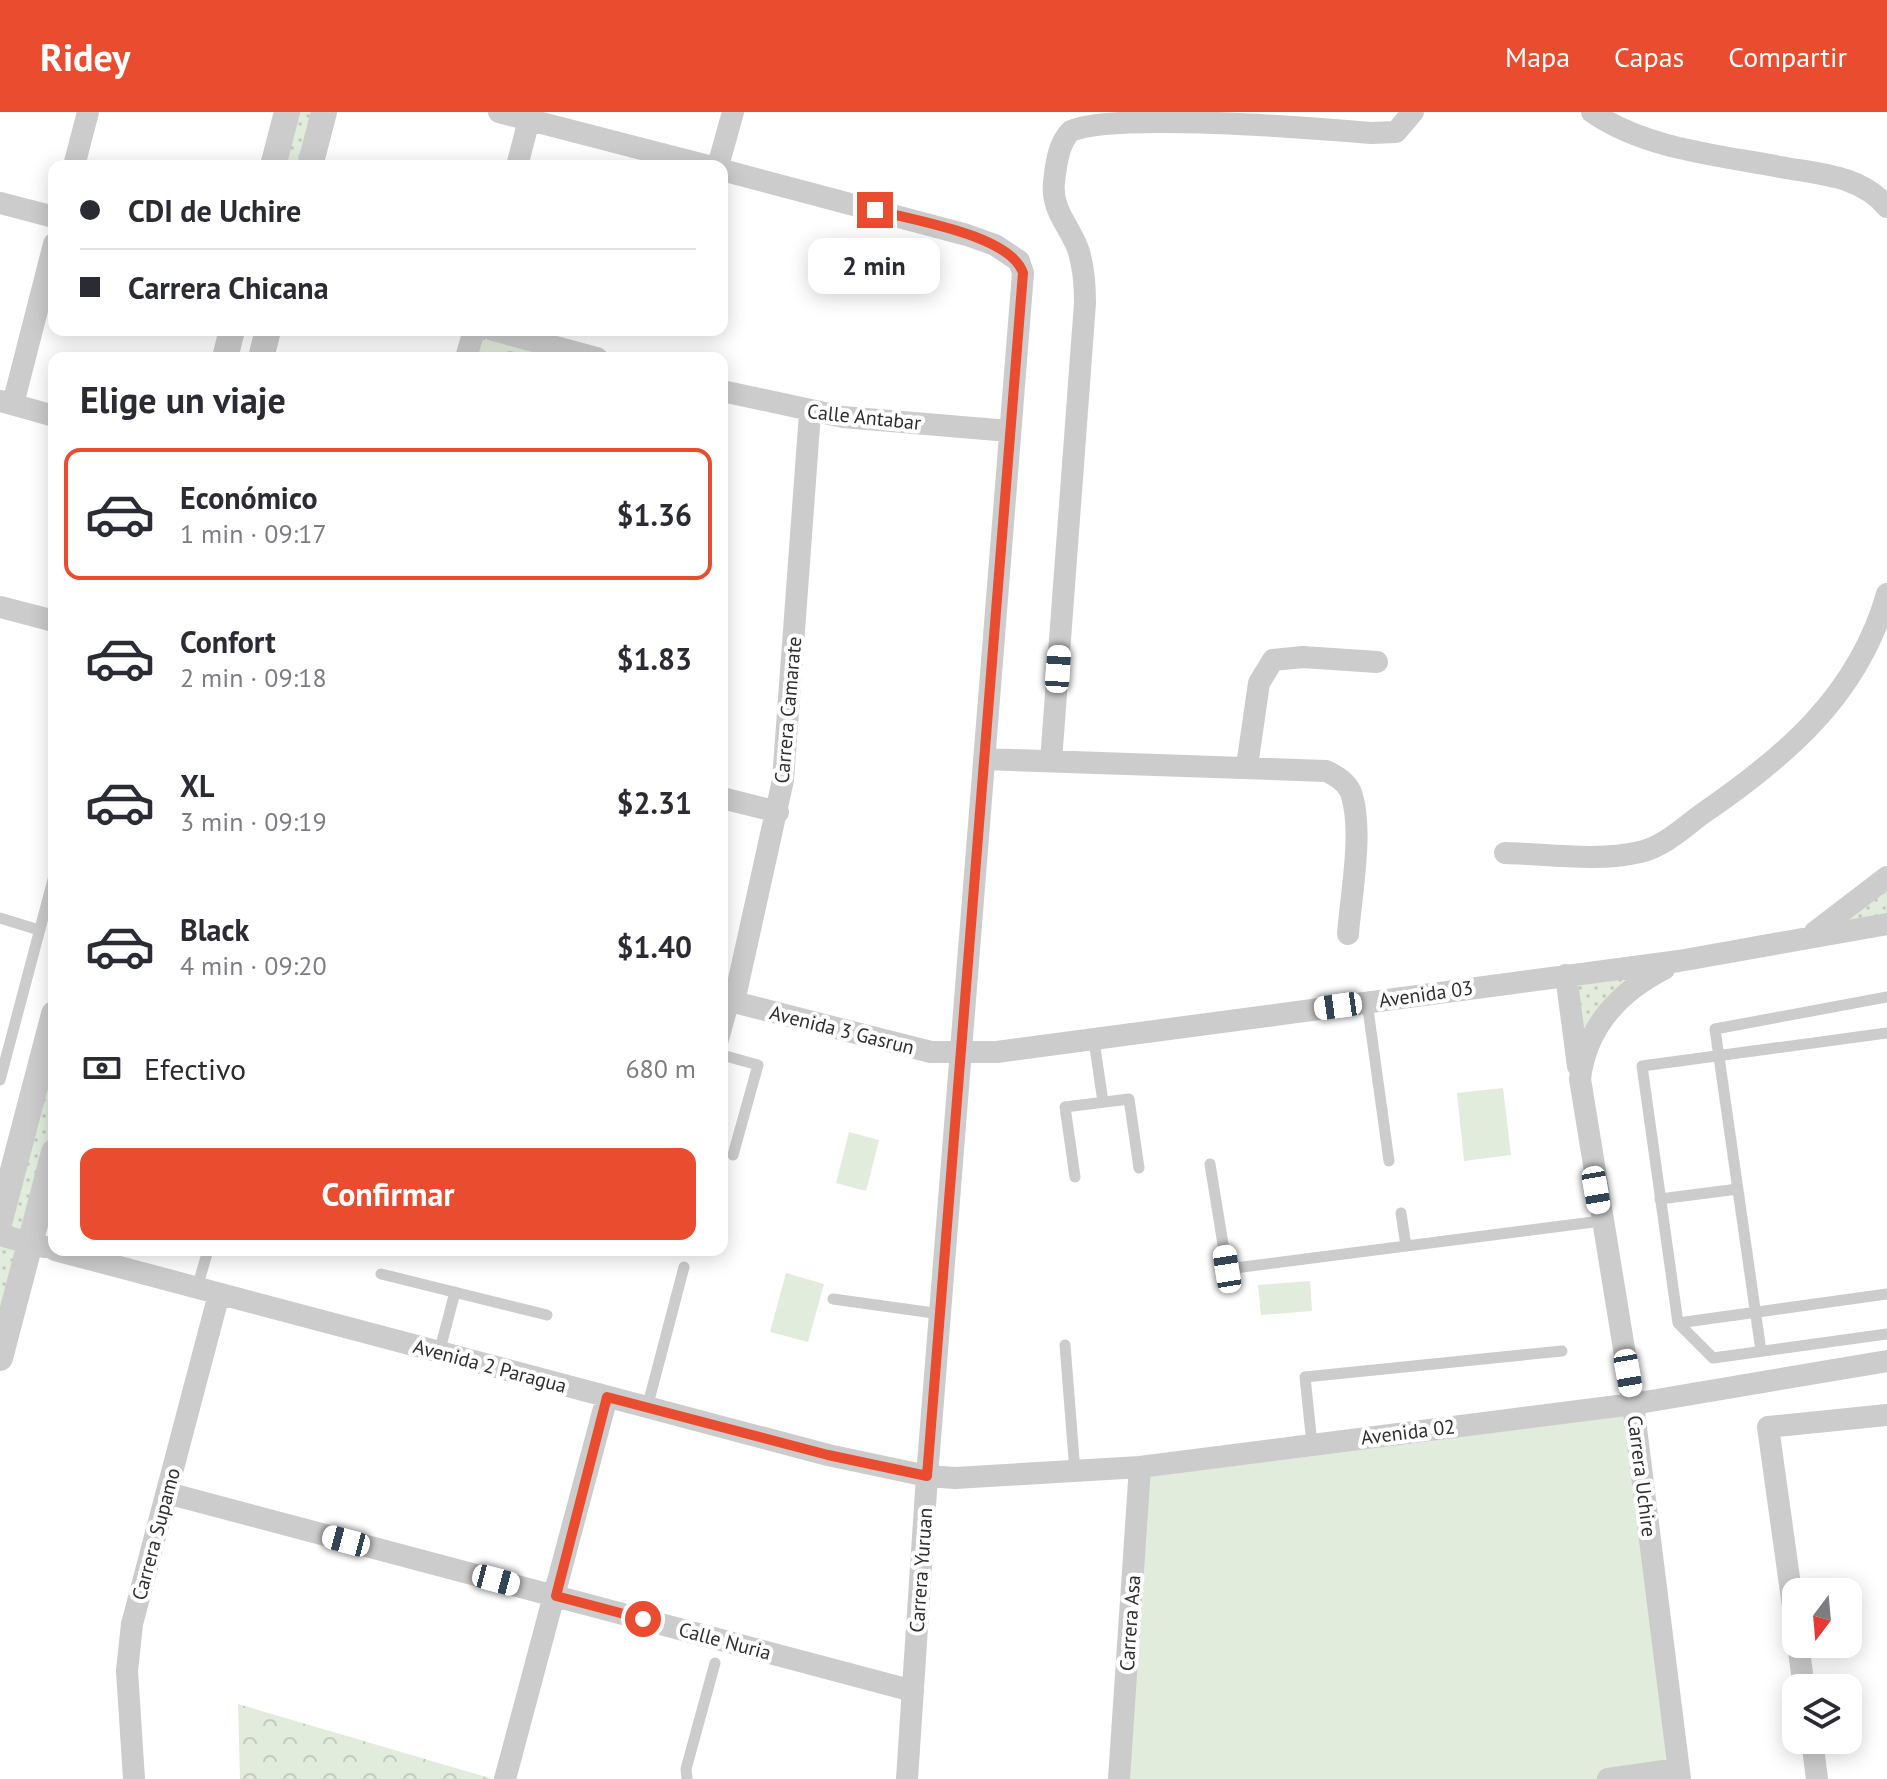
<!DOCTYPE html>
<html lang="es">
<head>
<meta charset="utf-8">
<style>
	:root { --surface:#fff; --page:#f7f7f7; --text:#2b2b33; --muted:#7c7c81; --line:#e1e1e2; --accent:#e94c2e }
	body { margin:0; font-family:"PT Sans",sans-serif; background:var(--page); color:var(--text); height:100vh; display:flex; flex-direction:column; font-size:30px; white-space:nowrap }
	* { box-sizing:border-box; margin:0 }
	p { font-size:26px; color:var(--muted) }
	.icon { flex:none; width:44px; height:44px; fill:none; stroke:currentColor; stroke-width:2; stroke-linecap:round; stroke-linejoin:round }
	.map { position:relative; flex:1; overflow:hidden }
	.side { position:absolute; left:48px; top:240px; width:680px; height:904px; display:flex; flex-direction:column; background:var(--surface); border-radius:16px; box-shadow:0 4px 20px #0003 }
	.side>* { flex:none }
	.banner { position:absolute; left:48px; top:48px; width:680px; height:176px; border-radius:16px; box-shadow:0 4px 20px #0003; display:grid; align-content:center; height:176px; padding:0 32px; background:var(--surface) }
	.needle { width:52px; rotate:196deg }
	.fabs { position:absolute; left:1782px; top:1466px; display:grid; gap:16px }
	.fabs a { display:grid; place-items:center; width:80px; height:80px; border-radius:16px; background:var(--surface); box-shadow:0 4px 20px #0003; font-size:40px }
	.end { position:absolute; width:36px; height:36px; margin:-18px; border:10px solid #e94c2e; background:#fff; box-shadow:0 0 0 4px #fff }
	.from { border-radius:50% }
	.bubble { position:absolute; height:56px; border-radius:16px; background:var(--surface); box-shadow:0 4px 20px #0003; font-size:26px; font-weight:600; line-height:56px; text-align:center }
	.car { position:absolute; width:24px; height:48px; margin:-24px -12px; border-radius:10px; box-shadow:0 0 6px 2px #0007; background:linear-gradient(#fff 24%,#345 0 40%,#fff 0 76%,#345 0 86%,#fff 0) }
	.banner b { display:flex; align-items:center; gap:28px; height:76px; font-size:30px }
	.banner b+b { border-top:2px solid var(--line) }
	.banner i { width:20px; height:20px; background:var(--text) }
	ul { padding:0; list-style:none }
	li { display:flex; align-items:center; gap:24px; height:132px; margin:0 16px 12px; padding:0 16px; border:4px solid transparent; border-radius:16px }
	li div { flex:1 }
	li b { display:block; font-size:30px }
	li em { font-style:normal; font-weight:600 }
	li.active { border-color:var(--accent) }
	li>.icon { width:72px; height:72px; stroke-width:1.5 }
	h2 { padding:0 32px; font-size:36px; line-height:96px }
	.pay { display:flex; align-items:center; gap:20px; height:88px; padding:0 32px; font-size:30px }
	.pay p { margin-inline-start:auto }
	.primary-button { display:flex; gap:16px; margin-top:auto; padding:16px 32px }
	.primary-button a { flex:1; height:92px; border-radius:16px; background:var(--accent); color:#fff; font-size:32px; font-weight:600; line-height:92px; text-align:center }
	header { display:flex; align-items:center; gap:48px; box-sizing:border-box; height:112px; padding:0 40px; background:var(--accent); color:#fff }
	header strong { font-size:38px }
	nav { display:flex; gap:44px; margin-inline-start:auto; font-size:28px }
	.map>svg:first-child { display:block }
</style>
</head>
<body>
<header>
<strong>Ridey</strong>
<nav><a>Mapa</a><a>Capas</a><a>Compartir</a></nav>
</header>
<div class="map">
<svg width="1887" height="1667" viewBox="0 0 1887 1667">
	<defs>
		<pattern id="grass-dots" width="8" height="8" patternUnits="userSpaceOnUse" patternTransform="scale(2)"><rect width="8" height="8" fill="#e1ecdc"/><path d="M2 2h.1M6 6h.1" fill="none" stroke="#c1cbbd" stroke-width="1.8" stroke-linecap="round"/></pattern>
		<pattern id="park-crowns" width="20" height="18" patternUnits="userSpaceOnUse" patternTransform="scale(2)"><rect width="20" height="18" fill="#e1ecdc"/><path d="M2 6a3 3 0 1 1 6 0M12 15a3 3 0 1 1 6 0" fill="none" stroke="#c1cbbd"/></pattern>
	</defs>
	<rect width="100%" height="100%" fill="#fff"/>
	<!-- grass -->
	<path fill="url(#grass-dots)" d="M287 0H324L310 54H273Z
		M1887 765V812L1806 827Z
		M1679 849 1642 868 1582 947 1566 863Z
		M54 902V1040L0 1246V1108Z"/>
	<!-- park -->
	<path fill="url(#park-crowns)" d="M474 218 597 246H466Z
		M238 1592 493 1667H240Z"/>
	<!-- pitch -->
	<path fill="#e1ecdc" d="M1503 976 1511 1043 1464 1049 1457 981Z
		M849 1020 879 1028 866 1079 836 1071Z
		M786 1161 824 1172 808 1230 770 1220Z
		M1310 1169 1312 1199 1261 1203 1258 1173Z
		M1630 1290 1678 1657 1608 1667H1119L1140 1355Z"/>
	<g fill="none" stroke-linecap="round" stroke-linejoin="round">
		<!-- service -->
		<path stroke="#ccc" stroke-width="11" d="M0 806 39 818
			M1367 890 1389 1049
			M1887 921 1642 954 1678 1211 1713 1246 1887 1222
			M1094 929 1103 990
			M722 933 734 890
			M722 943 758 953 733 1043
			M0 968 54 764
			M1210 1052 1227 1157 1601 1109
			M1075 1065 1065 995 1129 987 1139 1056
			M1660 1087 1738 1077
			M1401 1101 1406 1134
			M381 1162 547 1203
			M197 1176 208 1138
			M833 1187 941 1202
			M1678 1211 1887 1182
			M1065 1233 1075 1360
			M1761 1239 1715 917 1887 885
			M439 1241 455 1180
			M647 1296 684 1155
			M1312 1332 1305 1265 1562 1239
			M687 1667 686 1657 715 1551"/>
		<!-- minor -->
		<path stroke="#ccc" stroke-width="22" d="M499 0 708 54
			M1592 0C1645 37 1718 43 1780 55 1818 62 1861 63 1887 95
			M74 54 88 0
			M517 54 531 0
			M718 54 733 0
			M722 58 967 123 995 133 1019 149 1023 161 927 1364 907 1667
			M0 91 54 105
			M493 218 597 246
			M466 246 474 218
			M722 279 843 305 1009 319
			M1 289 54 304
			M13 292 54 132
			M0 495 54 509
			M984 647 1326 659C1337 664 1349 671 1352 684 1363 721 1351 783 1348 822
			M1051 649 1085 191C1085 172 1084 155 1078 137 1069 113 1051 98 1054 70 1056 54 1058 31 1071 19 1113 0 1312 16 1371 21L1396 20 1413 0
			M1247 654 1259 571 1273 548 1303 545 1377 550
			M722 686 778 700
			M1505 741C1547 742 1598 750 1640 740 1663 735 1683 716 1702 702 1785 645 1858 584 1887 482
			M1815 820 1887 765
			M1664 857C1619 880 1586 916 1580 967L1633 1292 1680 1667
			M1566 863 1578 954
			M722 887 931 940H997L1679 849 1887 812
			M734 890 783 668 810 301
			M0 1123 45 1135
			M55 1138 828 1343 927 1364 955 1366 1140 1355 1633 1292 1887 1249
			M167 1381 913 1579
			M1796 1516 1768 1315 1887 1303
			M1798 1532 1804 1576
			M1812 1628 1817 1667
			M134 1667 127 1559 132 1512 219 1182
			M505 1667 607 1285
			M1119 1667 1140 1355
			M1608 1667 1678 1657"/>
		<!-- tertiary -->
		<path stroke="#ccc" stroke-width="26" d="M273 54 287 0
			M310 54 324 0
			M225 246 232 218
			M261 246 268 218
			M0 1108 54 902
			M0 1246 54 1040"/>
	</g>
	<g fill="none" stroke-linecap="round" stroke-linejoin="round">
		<!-- route -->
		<path stroke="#e94c2e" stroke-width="10" d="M643 1507 556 1484 607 1285 828 1343 927 1364 1023 161C1011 123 912 108 875 98"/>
	</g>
	<g text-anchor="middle" stroke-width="8" stroke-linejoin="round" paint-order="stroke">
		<!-- street labels -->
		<g font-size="20" fill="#2f2f2f" stroke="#fff">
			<text transform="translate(864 305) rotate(6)" y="7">Calle Antabar</text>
			<text transform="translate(788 598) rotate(-85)" y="7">Carrera Camarate</text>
			<text transform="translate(1426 882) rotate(-8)" y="7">Avenida 03</text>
			<text transform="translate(842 918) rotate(14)" y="7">Avenida 3 Gasrun</text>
			<text transform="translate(490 1254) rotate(15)" y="7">Avenida 2 Paragua</text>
			<text transform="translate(1408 1320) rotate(-7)" y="7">Avenida 02</text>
			<text transform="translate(1642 1364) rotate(83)" y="7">Carrera Uchire</text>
			<text transform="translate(156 1422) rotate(-75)" y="7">Carrera Supamo</text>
			<text transform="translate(921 1458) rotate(-86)" y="7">Carrera Yuruan</text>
			<text transform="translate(1130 1511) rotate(-86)" y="7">Carrera Asa</text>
			<text transform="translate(725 1529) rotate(15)" y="7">Calle Nuria</text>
		</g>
	</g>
</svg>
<div class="fabs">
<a><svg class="needle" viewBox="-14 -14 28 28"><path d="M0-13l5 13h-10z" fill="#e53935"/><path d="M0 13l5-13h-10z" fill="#7c7c81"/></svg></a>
<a><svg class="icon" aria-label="layers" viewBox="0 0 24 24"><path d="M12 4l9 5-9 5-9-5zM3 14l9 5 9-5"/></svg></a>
</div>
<i class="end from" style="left:643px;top:1507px"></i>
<i class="end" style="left:875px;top:98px"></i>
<div class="bubble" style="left:808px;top:126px;width:132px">2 min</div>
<i class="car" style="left:1058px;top:557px;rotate:4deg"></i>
<i class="car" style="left:1338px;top:894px;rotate:262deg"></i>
<i class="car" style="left:1596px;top:1078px;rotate:170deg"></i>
<i class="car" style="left:1227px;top:1157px;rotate:351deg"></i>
<i class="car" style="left:1628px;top:1261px;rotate:170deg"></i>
<i class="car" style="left:346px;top:1429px;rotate:285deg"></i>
<i class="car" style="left:496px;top:1468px;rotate:105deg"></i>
<div class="banner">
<b><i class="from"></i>CDI de Uchire</b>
<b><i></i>Carrera Chicana</b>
</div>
<section class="side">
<h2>Elige un viaje</h2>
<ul>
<li class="active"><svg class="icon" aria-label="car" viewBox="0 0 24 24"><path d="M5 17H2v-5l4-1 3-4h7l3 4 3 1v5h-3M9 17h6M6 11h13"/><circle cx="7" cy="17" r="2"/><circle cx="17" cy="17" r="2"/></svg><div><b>Económico</b><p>1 min · 09:17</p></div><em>$1.36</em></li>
<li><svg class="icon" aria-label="car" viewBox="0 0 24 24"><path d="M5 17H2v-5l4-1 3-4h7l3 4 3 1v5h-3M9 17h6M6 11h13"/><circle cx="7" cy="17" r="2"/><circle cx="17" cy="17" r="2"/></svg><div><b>Confort</b><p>2 min · 09:18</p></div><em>$1.83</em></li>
<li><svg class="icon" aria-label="car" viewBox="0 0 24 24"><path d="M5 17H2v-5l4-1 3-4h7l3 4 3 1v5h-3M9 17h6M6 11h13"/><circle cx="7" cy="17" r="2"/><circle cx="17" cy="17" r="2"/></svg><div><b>XL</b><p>3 min · 09:19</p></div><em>$2.31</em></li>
<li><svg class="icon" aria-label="car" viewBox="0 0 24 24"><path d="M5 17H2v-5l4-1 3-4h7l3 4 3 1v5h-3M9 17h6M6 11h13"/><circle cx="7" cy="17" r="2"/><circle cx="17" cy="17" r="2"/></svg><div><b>Black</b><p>4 min · 09:20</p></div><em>$1.40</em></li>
</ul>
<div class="pay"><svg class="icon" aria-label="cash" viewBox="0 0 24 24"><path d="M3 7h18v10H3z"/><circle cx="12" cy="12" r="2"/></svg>Efectivo<p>680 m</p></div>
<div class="primary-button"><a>Confirmar</a></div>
</section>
</div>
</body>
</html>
